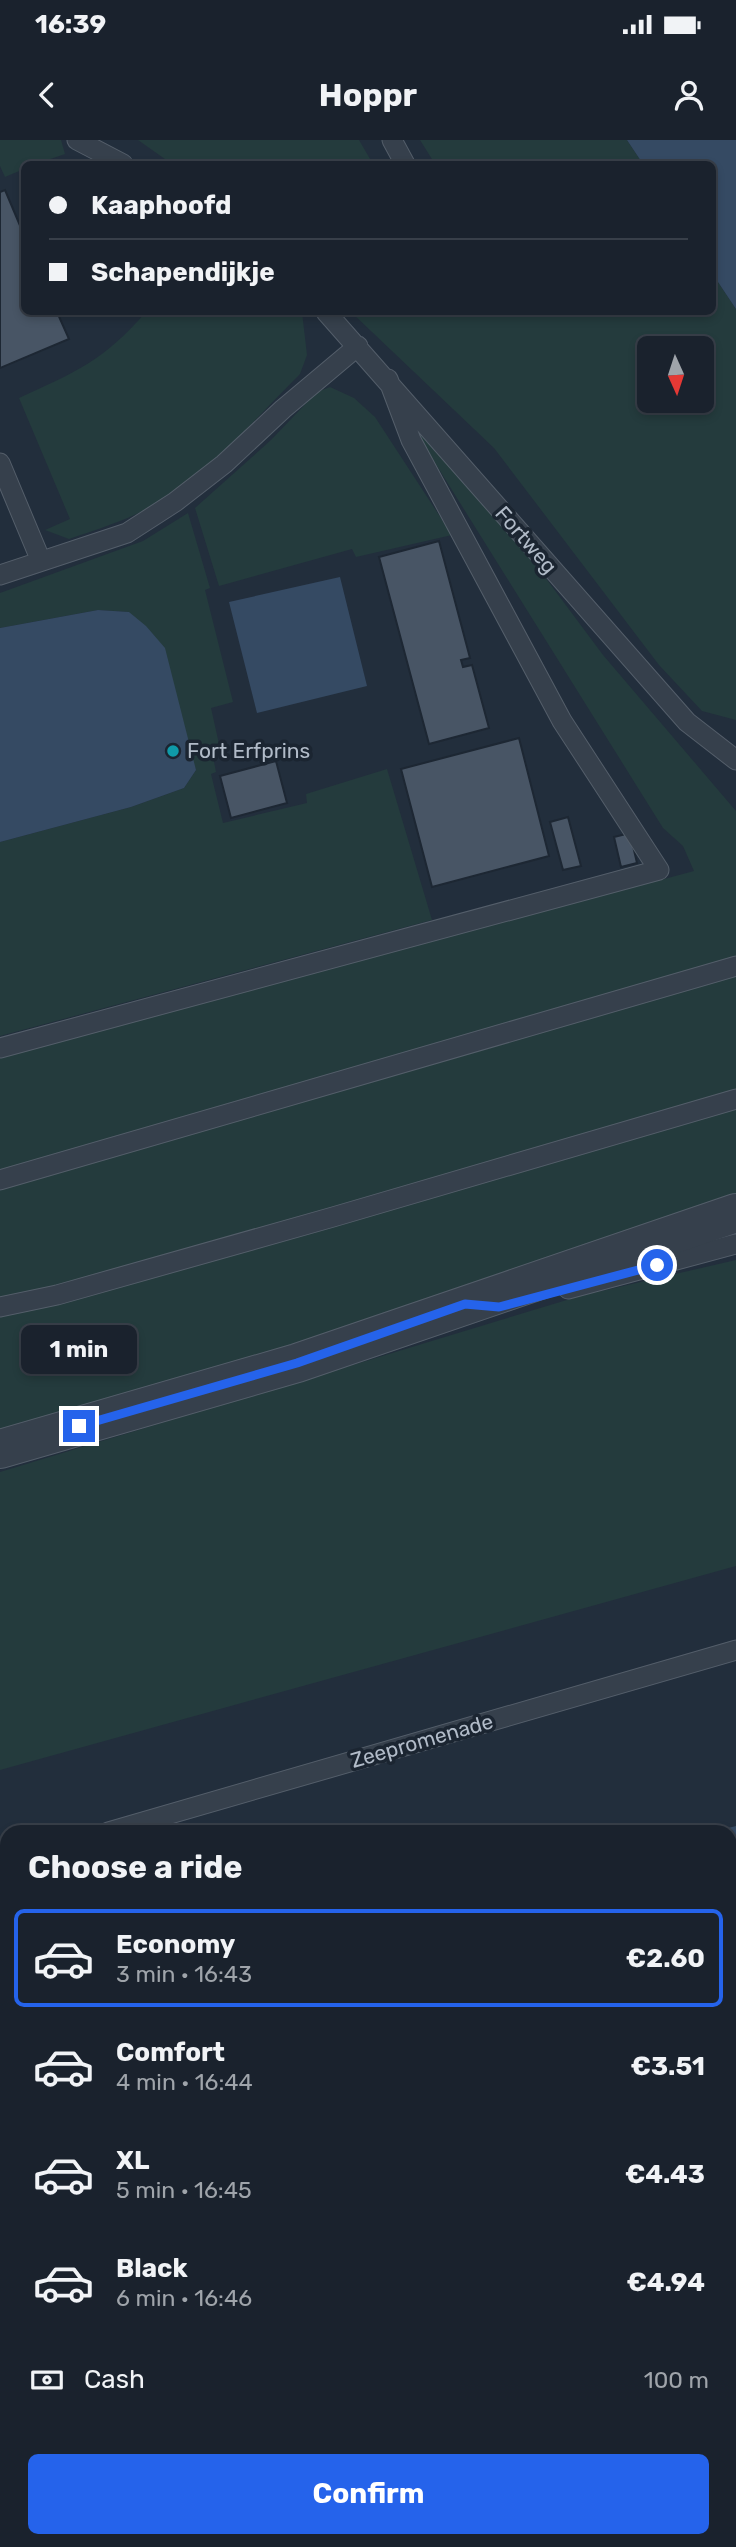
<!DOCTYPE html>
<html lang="en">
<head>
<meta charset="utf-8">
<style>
	:root { --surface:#1a222d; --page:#232a35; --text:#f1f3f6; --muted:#9fa4aa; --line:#383f49; --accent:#2563eb }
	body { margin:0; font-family:Rubik,sans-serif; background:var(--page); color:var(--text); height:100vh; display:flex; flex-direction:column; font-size:26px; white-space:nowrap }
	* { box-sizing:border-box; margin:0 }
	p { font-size:23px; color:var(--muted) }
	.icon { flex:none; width:38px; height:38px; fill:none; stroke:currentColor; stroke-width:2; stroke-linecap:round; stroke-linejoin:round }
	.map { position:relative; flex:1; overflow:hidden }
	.details { position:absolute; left:0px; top:1685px; width:737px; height:723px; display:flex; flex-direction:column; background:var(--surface); border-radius:21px 21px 0 0; box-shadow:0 4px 10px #0003,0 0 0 2px var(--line) }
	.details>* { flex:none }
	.guide { position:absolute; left:21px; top:21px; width:695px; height:154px; border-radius:10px; box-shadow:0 4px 10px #0003,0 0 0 2px var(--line); display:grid; align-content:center; height:154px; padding:0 28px; background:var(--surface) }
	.needle { width:46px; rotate:177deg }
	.fabs { position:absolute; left:637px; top:196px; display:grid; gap:14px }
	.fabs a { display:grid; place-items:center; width:77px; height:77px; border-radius:10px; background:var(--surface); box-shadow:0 4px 10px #0003,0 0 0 2px var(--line); font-size:35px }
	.end { position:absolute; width:32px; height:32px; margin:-16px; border:9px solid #2563eb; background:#fff; box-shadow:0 0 0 4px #fff }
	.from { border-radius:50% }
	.bubble { position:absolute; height:49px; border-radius:10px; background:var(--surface); box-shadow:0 4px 10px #0003,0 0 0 2px var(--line); font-size:23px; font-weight:700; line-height:49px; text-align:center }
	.guide b { display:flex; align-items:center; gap:24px; height:66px; font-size:26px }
	.guide b+b { border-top:2px solid var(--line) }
	.guide i { width:18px; height:18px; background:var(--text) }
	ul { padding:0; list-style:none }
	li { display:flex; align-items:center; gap:21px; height:98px; margin:0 14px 10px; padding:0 14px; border:4px solid transparent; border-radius:10px }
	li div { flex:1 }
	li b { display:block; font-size:26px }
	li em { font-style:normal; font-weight:700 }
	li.active { border-color:var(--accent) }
	li>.icon { width:63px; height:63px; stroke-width:1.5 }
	h2 { padding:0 28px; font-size:32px; line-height:84px }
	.pay { display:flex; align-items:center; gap:18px; height:77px; padding:0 28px; font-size:26px }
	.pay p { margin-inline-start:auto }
	.action { display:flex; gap:14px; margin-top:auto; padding:14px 28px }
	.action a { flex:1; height:80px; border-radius:10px; background:var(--accent); color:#fff; font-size:28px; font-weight:700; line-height:80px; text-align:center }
	.status { display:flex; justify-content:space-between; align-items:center; height:49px; padding:0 35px; background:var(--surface); direction:ltr }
	.status svg { height:19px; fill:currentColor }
	header { display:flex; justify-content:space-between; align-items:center; height:91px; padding:0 28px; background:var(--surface); font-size:32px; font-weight:700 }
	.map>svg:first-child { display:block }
</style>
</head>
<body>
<div class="status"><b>16:39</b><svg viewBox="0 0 49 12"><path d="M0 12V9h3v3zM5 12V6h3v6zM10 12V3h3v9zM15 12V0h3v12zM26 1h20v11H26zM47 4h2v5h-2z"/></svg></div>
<header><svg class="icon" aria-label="back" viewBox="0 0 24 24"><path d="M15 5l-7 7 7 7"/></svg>Hoppr<svg class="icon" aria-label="person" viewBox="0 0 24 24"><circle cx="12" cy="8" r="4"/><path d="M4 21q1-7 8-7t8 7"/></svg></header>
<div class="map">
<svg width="736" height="2407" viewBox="0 0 736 2407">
	<rect width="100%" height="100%" fill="#222e3c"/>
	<!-- green -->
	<path fill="#243b3d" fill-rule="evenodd" d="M0 0H61L65 14 36 24H24V29L5 37 0 26Z
		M138 0H359L373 24H172Z
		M420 0H627L643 24H435Z
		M712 133 736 169V580L702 571 659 525 494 308 351 172H712ZM649 208H702V261H649Z
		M146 172H302L307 215 300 234C256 278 216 325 164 359 135 378 101 388 69 399L45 390 70 379 19 258C76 232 103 221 146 172Z
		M330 247 354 258 375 277 452 395 356 417 352 409 219 446 195 368 271 300 317 252Z
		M412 286 437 292 603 515 736 671V1057L221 1228 0 1291V918L694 731 683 706 663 688Z
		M188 373 210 448 205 450 233 562 211 568 219 604 211 606 216 632 211 634 223 683 307 663 306 654 387 629 432 780 0 896V702L131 667 184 648 196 630 129 472 98 470 0 488V453L143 401Z
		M736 1120V1426L0 1630V1332L580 1156Z"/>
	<!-- water -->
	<path fill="#354a63" d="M627 0H736V169L712 133V24H643Z
		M340 437 367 546 257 573 229 462Z
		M98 470 129 472 146 486 165 508 196 630 184 648 131 667 0 702V488Z
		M736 1686V2407H0V1889L7 1887V2401H730V1692H712Z"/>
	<!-- building -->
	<path fill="#485565" stroke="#1d2733" stroke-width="2" d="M5 50 24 95V172H57L69 199 0 228V52Z
		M439 401 470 518 461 520 463 527 472 525 489 588 429 604 379 417Z
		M519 598 549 716 432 747 401 629Z
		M276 621 287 663 231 678 220 636Z
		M568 677 581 726 563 730 550 682Z
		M630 693 637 723 621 727 614 697Z"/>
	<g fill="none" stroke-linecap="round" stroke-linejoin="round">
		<!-- lane casing -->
		<g stroke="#545e6a" stroke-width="21">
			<path id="lane" d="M77 0 123 24
				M392 0 405 24
				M326 172 687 582 736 620
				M0 323 41 421
				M0 435 127 393 175 362 224 324 283 269 358 206
				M0 908 659 730 562 581 411 300 388 239
				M0 1040 736 826
				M568 1149 736 1104
				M0 1167 57 1155 333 1077 736 959
				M108 1692 736 1510
				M0 1724 7 1722"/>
		</g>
		<!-- street casing -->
		<g stroke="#545e6a" stroke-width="40">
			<path id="street" d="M0 1309 297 1223 736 1073"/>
		</g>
		<!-- lane -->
		<use href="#lane" stroke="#36404c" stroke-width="19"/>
		<!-- street -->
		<use href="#street" stroke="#36404c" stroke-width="38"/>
	</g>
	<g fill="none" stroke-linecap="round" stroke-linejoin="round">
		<!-- route -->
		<path stroke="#2563eb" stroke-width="9" d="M79 1286 297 1223 465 1164 499 1167 657 1125"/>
	</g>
	<!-- markers -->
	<circle fill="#0f9aa8" stroke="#1b2531" stroke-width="2.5" cx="173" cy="611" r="7"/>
	<g text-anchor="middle" stroke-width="7" stroke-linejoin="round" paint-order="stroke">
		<!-- street labels -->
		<g font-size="21" fill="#b1bbc8" stroke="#1b2531">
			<text transform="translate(526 400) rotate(49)" y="7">Fortweg</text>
			<text transform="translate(422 1601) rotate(-16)" y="7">Zeepromenade</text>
		</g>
		<!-- poi labels -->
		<g font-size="21" fill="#b1bbc8" stroke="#1b2531" text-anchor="start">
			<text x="187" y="618">Fort Erfprins</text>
		</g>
	</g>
</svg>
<div class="fabs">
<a><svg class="needle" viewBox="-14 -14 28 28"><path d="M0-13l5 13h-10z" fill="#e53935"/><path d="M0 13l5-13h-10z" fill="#9fa4aa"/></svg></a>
</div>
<i class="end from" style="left:657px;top:1125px"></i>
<i class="end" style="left:79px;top:1286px"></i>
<div class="bubble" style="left:21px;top:1185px;width:116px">1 min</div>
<div class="guide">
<b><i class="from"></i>Kaaphoofd</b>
<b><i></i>Schapendijkje</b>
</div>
<section class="details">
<h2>Choose a ride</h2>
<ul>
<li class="active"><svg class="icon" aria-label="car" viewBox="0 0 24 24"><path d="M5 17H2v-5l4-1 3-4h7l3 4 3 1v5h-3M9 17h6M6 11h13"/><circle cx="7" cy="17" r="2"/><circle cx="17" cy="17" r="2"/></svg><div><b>Economy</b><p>3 min · 16:43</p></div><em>€2.60</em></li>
<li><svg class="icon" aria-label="car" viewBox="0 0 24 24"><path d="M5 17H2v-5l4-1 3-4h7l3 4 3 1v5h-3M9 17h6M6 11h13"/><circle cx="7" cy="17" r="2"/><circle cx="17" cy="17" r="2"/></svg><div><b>Comfort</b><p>4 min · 16:44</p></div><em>€3.51</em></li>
<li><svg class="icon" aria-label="car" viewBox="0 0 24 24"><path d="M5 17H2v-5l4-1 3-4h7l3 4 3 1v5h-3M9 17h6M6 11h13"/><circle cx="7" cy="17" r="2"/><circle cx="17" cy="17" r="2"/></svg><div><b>XL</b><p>5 min · 16:45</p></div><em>€4.43</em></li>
<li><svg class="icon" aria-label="car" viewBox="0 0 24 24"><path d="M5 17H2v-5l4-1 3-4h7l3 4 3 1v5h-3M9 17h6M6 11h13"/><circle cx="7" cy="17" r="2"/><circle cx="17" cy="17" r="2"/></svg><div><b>Black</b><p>6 min · 16:46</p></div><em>€4.94</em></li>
</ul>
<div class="pay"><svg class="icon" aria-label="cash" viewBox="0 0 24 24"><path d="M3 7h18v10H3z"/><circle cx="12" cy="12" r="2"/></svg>Cash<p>100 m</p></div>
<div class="action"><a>Confirm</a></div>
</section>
</div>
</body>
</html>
